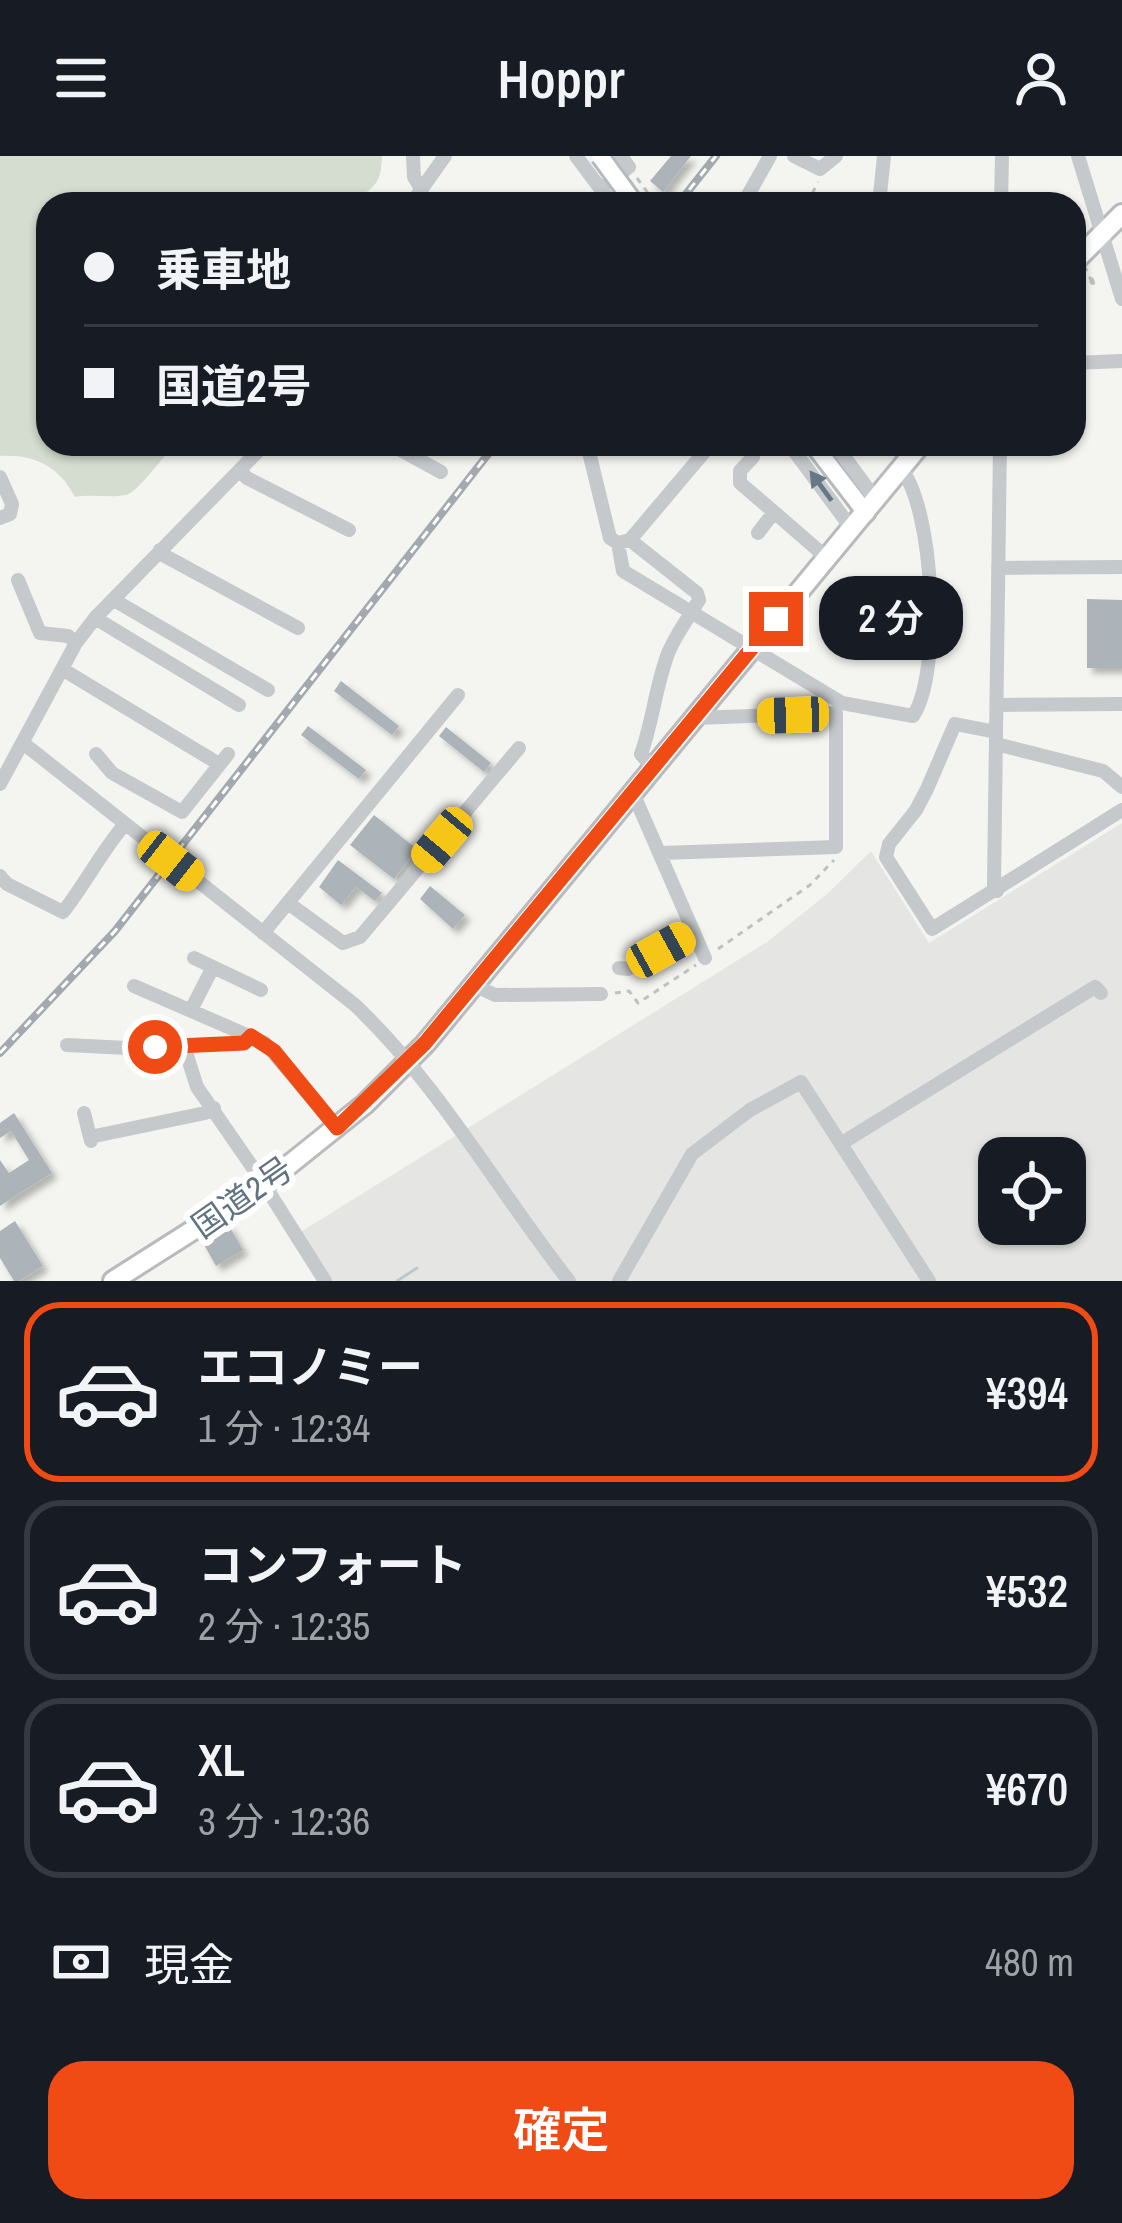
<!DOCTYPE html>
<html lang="ja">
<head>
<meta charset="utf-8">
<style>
	:root { --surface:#171b24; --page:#20242c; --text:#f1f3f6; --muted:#9ea1a6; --line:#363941; --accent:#f04b14 }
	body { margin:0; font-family:"Archivo Narrow","Noto Sans JP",sans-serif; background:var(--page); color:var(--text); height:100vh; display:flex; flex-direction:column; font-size:45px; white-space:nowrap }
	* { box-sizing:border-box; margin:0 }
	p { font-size:39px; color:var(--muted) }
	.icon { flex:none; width:66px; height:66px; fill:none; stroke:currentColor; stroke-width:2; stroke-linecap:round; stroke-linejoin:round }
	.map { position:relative; height:1125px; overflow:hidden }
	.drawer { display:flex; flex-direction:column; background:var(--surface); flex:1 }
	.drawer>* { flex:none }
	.banner { position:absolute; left:36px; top:36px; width:1050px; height:264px; border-radius:36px; box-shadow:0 3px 9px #0004; display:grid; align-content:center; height:264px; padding:0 48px; background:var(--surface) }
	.buttons { position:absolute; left:978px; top:981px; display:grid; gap:24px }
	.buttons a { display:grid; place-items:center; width:108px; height:108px; border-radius:24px; background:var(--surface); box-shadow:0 3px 9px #0004; font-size:60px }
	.end { position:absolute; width:54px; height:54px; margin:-27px; border:15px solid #f04b14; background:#fff; box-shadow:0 0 0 6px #fff }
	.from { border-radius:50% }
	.bubble { position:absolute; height:84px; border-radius:36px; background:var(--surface); box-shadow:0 3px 9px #0004; font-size:39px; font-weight:600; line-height:84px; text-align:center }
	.car { position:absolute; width:36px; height:72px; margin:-36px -18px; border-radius:15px; box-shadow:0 0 9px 3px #0007; background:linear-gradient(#f5c518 24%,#345 0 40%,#f5c518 0 76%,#345 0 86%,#f5c518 0) }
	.banner b { display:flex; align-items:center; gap:42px; height:114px; font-size:45px }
	.banner b+b { border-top:3px solid var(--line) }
	.banner i { width:30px; height:30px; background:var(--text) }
	ul { padding:21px 0 0; list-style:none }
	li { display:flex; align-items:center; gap:36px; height:180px; margin:0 24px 18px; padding:0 24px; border:6px solid var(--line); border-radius:36px }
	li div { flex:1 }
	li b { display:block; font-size:45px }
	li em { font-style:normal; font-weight:600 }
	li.current { border-color:var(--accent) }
	li>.icon { width:108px; height:108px; stroke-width:1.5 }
	.pay { display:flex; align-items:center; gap:30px; height:132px; padding:0 48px; font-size:45px }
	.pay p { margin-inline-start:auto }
	.primary-button { display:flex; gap:24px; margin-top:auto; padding:24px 48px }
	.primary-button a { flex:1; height:138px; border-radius:36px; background:var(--accent); color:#fff; font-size:48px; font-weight:600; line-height:138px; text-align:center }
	header { display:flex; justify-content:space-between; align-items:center; height:156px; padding:0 48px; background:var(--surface); font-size:54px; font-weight:600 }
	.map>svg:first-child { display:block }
</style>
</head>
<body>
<header><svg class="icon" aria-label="menu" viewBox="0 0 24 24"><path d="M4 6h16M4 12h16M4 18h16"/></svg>Hoppr<svg class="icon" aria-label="person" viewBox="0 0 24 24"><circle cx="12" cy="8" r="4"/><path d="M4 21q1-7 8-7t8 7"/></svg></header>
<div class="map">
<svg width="1122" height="1125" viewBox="0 0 1122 1125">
	<defs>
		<filter id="shadow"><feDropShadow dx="5.5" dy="5.5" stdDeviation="3" flood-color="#0004"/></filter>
	</defs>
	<rect width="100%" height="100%" fill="#f4f5f0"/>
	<!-- built -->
	<path fill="#e5e6e3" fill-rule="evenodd" d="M1122 667V1125H331L299 1077 767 786 827 738 871 695 929 787ZM999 1002H1065V1068H999Z"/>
	<!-- green -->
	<path fill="#d5dcd0" d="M0 0H382C381 19 380 27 364 38L362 48H48V288H176C163 300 138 336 126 339 111 342 91 338 75 341 59 310 34 298 0 300Z"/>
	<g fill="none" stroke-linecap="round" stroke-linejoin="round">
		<!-- stream -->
		<path stroke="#bcc8cc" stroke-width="3" d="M397 1125 417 1112"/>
	</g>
	<!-- building -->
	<path fill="#acb3b9" filter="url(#shadow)" d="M671 0H691L663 36 650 25Z
		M1087 443 1122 444V512H1087Z
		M341 525 399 570 392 579 334 535Z
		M308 570 366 614 359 623 301 579Z
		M446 571 491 607 484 616 439 580Z
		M374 659 417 693 394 723 350 689Z
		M338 704 382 737 375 745 356 731 341 749 319 731Z
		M430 730 465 759 453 773 420 743Z
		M14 957 52 1017 0 1050V1004L9 1017 29 1004 11 975 0 982V967Z
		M15 1065 43 1110 19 1125H14L0 1102V1075Z
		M228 1068 243 1094 216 1110 202 1085Z"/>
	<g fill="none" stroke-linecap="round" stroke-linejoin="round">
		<!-- major casing -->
		<g stroke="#b6babe" stroke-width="22">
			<path id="major" d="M813 288 866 357"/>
		</g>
		<!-- highway casing -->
		<g stroke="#b8babd" stroke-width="24">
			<path id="highway" d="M1074 106 1122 58
				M113 1125 264 1029 365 948 425 888 921 288"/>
		</g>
		<!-- path -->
		<path stroke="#bfc0c2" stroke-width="3" stroke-dasharray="6 6" stroke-linecap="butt" d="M637 22 656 48
			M807 48 818 26
			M1091 124C1090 128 1095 129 1096 124L1092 123 1094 127 1097 126 1098 124
			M718 793 810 729 834 704
			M615 837 629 835 638 847 696 809"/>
		<!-- minor -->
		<path stroke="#c6c9cc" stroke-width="14" d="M413 0 414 21 420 31
			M576 0 612 48
			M794 0 820 13 836 0
			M1078 0 1122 143
			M609 26 629 11 621 0
			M411 48 445 0
			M743 48 770 0
			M879 48 884 0
			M1001 48 1002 0
			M1074 207 1122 205
			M390 288 441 316
			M587 288 610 382 618 387 623 415 842 547 913 560C942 518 934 352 901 313
			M751 288 753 301 740 315V327L774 356
			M789 288 852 373
			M835 288 876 344
			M240 315 247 322 349 374
			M0 321 12 348 10 358 0 362
			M758 377 774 356 827 402
			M630 384 711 288
			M618 387 630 384 697 437 699 444C689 461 677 477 669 495 656 527 653 565 641 598L654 614
			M160 394 165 400 298 472
			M998 412 1122 411
			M18 424 40 477 68 480 76 487
			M114 444 268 534
			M95 462 239 549
			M62 513 219 608
			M997 549 1122 548
			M996 576 955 568 927 633 916 654 889 688 886 701 932 773 1122 654
			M23 587 355 849C440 930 497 1033 569 1125
			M996 588 1103 615 1122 631
			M96 598 112 617 182 656 228 598
			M0 628 76 487 95 462 265 288
			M633 637 705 802
			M661 697 836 691V557L695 562
			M0 720 7 728 63 756C86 727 101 696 125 668
			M997 735 994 728 1000 288
			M288 747 343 787 360 781 519 592
			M263 777 458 539
			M194 802 261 834
			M619 812 628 813 694 776
			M474 829 495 839 601 838
			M134 830 265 887 337 972
			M191 854 213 811
			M67 889 127 892 244 887 251 880
			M184 890 197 931 260 1022 325 1125
			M84 957 91 985
			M90 981 205 957 214 952
			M842 987 1095 831 1101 837
			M619 1125 692 998 750 954 801 926 929 1125"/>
		<!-- major -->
		<use href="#major" stroke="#fff" stroke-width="16"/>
		<!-- highway -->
		<use href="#highway" stroke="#fff" stroke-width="18"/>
		<!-- rail casing -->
		<g stroke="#a3a9af" stroke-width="8">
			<path id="rail" d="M678 48 716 0
				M0 897 115 775 496 288"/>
		</g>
		<!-- rail -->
		<use href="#rail" stroke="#fff" stroke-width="3" stroke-dasharray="9" stroke-linecap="butt"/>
		<!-- major-bridge casing -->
		<g stroke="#b6babe" stroke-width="22" stroke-linecap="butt">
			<path id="major-bridge" d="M600 0 635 48"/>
		</g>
		<!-- path-bridge -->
		<path stroke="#bfc0c2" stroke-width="3" stroke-dasharray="6 6" stroke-linecap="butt" d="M1074 88 1091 124"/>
		<!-- major-bridge -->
		<use href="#major-bridge" stroke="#fff" stroke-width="16"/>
	</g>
	<!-- one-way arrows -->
	<defs><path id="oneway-solid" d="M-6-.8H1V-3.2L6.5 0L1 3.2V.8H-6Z" transform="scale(3)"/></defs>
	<use fill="#667787" href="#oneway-solid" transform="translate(821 330) rotate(-126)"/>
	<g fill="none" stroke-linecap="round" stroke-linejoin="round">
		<!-- route -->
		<path stroke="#f04b14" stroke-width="15" d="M155 891 244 887 251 880 274 895 337 972 425 887 776 463"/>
	</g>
	<g text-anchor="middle" stroke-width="12" stroke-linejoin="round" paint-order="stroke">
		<!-- street labels -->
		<g font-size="33" fill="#617383" stroke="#fff">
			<text transform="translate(242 1041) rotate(-35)" y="12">国道2号</text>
		</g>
	</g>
</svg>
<div class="buttons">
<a><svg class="icon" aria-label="locate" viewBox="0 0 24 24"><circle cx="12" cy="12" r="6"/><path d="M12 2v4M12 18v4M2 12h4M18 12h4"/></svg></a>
</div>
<i class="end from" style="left:155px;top:891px"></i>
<i class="end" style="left:776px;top:463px"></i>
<div class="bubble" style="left:819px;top:420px;width:144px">2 分</div>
<i class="car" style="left:793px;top:559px;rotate:268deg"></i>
<i class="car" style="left:442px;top:684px;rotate:220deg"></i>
<i class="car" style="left:171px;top:705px;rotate:128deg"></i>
<i class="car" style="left:661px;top:794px;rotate:61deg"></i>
<div class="banner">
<b><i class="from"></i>乗車地</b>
<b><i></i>国道2号</b>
</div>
</div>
<section class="drawer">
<ul>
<li class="current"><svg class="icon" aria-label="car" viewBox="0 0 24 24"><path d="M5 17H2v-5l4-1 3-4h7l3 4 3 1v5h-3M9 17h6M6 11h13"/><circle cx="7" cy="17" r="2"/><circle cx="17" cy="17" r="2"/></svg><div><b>エコノミー</b><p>1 分 · 12:34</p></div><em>¥394</em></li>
<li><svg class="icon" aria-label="car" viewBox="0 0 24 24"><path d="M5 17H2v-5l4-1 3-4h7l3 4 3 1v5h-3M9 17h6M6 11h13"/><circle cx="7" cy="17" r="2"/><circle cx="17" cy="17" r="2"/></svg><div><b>コンフォート</b><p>2 分 · 12:35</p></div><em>¥532</em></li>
<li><svg class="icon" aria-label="car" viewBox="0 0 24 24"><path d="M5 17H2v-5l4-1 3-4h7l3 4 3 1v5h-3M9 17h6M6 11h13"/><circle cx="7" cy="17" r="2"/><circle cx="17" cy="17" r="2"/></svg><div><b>XL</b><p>3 分 · 12:36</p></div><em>¥670</em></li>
</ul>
<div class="pay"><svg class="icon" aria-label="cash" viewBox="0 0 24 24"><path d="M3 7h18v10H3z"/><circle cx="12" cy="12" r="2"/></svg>現金<p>480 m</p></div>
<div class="primary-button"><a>確定</a></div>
</section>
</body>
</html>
